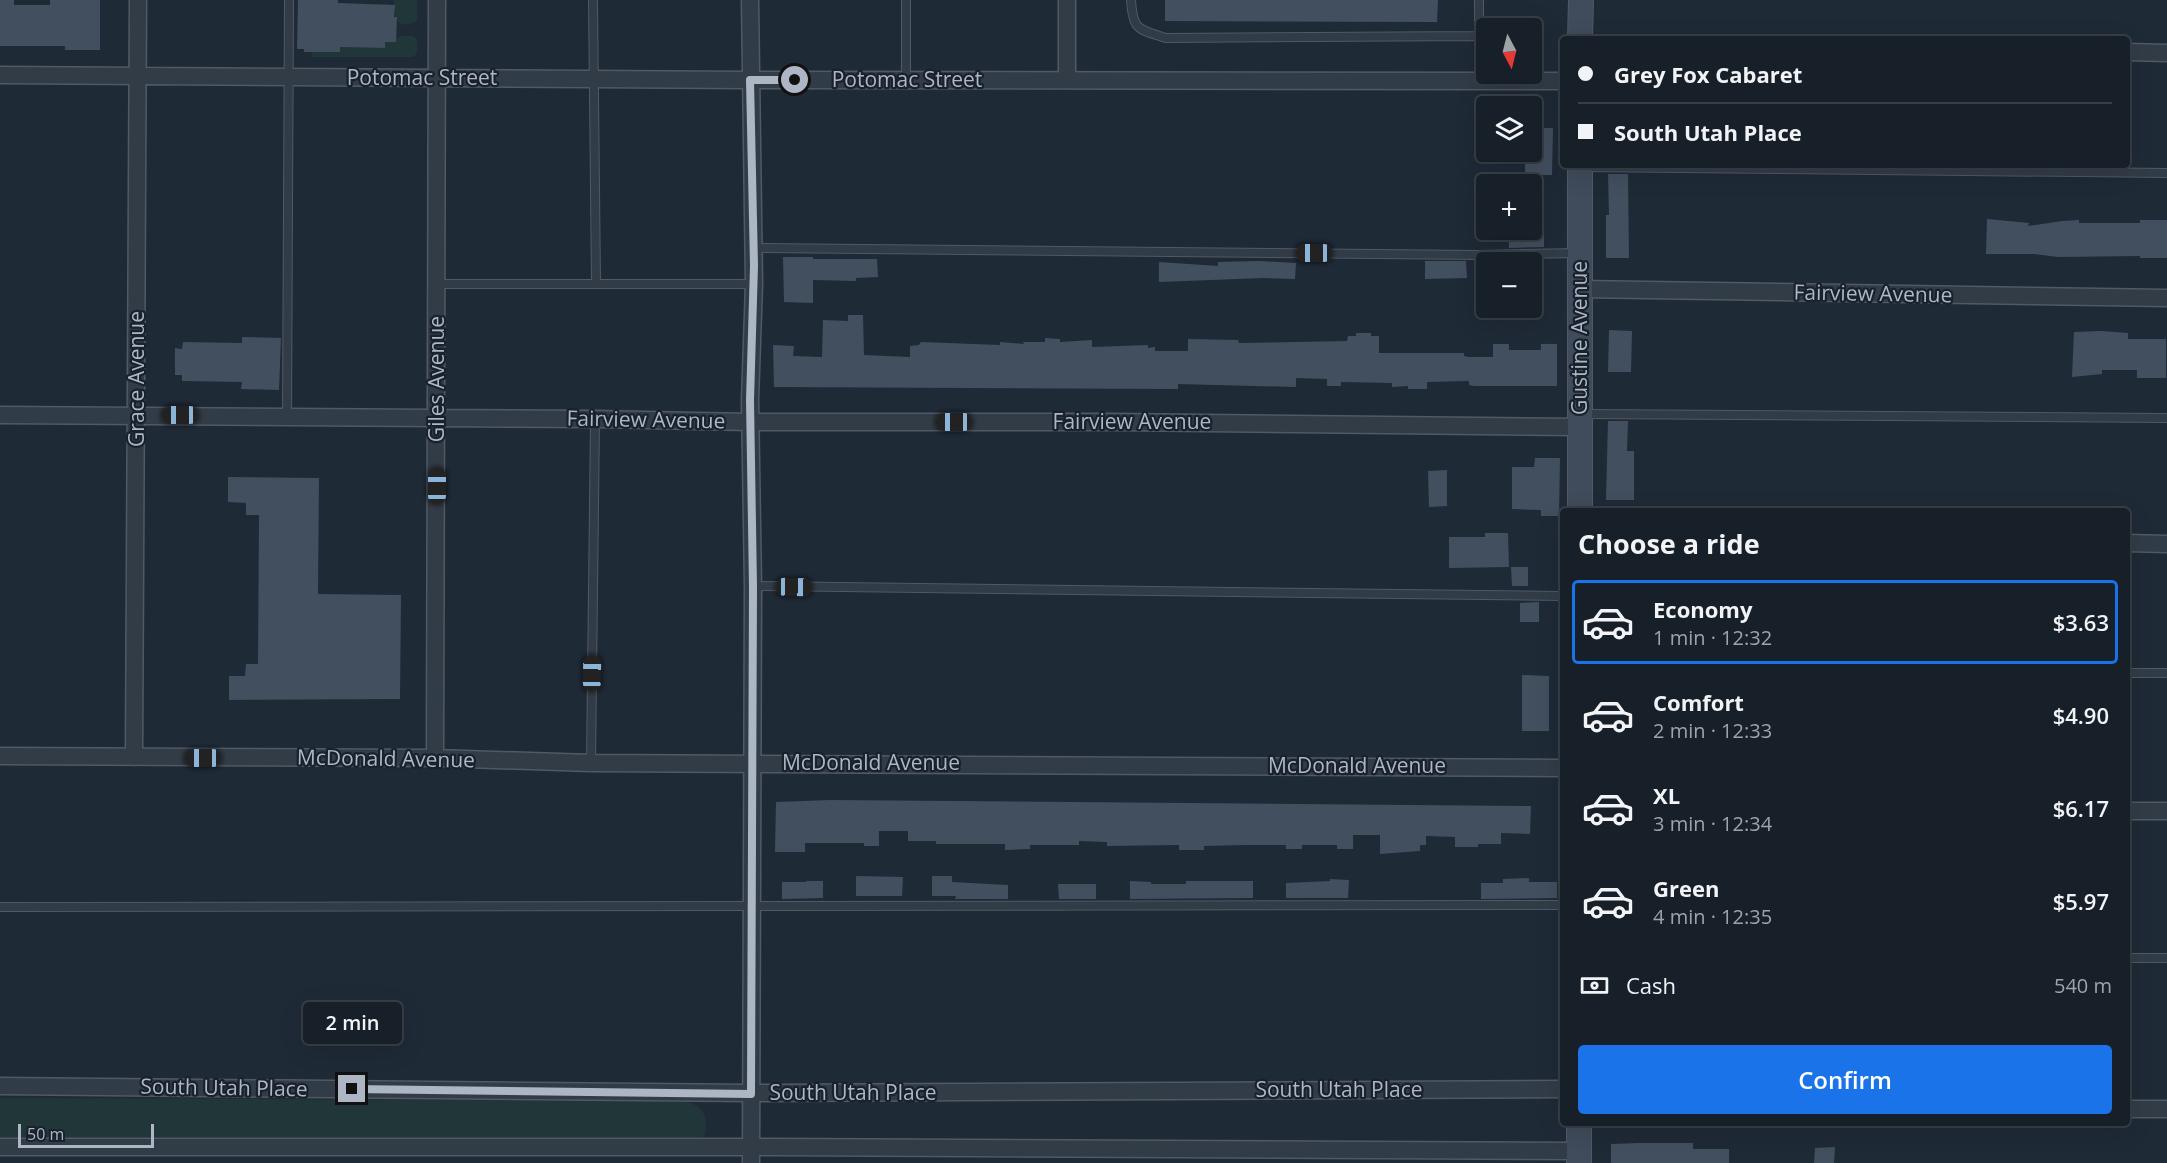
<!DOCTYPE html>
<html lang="en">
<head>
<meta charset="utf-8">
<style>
	:root { --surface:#172029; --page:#202831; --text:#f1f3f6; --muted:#9ea3a8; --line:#363e46; --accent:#1a73e8 }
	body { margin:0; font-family:"Open Sans",sans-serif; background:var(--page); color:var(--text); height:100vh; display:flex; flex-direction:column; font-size:22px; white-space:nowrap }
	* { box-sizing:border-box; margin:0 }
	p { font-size:20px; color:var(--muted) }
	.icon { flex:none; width:33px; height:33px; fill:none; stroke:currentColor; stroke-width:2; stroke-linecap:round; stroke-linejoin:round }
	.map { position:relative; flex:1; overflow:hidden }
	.side { position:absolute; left:1560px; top:508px; width:570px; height:618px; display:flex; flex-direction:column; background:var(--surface); border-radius:6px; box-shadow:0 6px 24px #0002,0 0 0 2px var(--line) }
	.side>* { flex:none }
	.hud { position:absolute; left:1560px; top:36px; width:570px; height:132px; border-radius:6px; box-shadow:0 6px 24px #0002,0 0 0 2px var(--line); display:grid; align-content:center; height:132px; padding:0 18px; background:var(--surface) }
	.needle { width:39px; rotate:173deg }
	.buttons { position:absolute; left:1476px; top:18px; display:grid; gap:12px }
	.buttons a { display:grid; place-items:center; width:66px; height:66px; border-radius:6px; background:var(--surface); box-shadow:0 6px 24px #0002,0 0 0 2px var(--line); font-size:30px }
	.scale { position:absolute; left:18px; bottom:15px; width:136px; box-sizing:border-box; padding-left:6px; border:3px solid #acb6c4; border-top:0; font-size:16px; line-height:21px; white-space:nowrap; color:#acb6c4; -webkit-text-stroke:4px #18212c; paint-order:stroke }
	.end { position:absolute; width:27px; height:27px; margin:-14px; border:8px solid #acb6c4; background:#111; box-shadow:0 0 0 3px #111 }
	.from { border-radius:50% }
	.bubble { position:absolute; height:42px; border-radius:6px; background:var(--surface); box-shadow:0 6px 24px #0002,0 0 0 2px var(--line); font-size:20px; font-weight:600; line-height:42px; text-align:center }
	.car { position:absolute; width:18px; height:36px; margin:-18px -9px; border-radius:8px; box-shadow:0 0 4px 2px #0007; background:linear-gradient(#222 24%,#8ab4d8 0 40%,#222 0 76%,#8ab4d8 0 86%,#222 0) }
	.hud b { display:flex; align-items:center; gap:21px; height:57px; font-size:22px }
	.hud b+b { border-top:2px solid var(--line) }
	.hud i { width:15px; height:15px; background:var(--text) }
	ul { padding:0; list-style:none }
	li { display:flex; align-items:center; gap:18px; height:84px; margin:0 12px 9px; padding:0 6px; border:3px solid transparent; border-radius:6px }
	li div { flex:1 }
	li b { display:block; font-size:22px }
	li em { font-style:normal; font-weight:600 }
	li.selected { border-color:var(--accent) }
	li>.icon { width:54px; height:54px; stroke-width:1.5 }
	h2 { padding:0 18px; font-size:27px; line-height:72px }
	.pay { display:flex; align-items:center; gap:15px; height:66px; padding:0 18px; font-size:22px }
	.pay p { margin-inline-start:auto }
	.button { display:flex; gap:12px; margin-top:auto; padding:12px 18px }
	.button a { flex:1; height:69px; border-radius:6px; background:var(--accent); color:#fff; font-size:24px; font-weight:600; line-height:69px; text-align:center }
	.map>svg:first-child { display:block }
</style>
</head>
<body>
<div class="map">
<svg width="2167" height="1163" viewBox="0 0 2167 1163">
	<rect width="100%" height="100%" fill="#1f2a37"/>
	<!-- green -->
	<path fill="#213638" d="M394 0H417V21C396 32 394 16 394 0Z
		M401 36H413L417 39V53L413 57H312V52H340V47L385 48V42H396V38Z
		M0 1098 685 1101C698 1104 707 1112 706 1126 706 1129 706 1134 704 1136 701 1139 698 1140 695 1141L0 1138Z"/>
	<!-- building -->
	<path fill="#424f5f" d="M0 0H14V5H50V0H100V50H65V46H0Z
		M298 0H338V3L395 5 394 17H397L396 42H385V48L340 47V52H304V49H297Z
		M1165 0H1438L1437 22 1165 21Z
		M1532 128H1553L1552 175H1525V152H1532Z
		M1608 174H1628L1629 258H1606V215H1609Z
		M1987 219 2029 223 2028 226 2062 221 2079 220V223H2140V220H2167V258H2140V256L2058 257 2034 254H1986Z
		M1509 230H1544V247L1509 248Z
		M783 257H813V259H877L878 277 856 278V281L813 280V303L784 302Z
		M1259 261 1296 263 1295 279 1263 278 1159 282V262L1218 266V262Z
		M1425 261H1466L1467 278 1425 279Z
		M848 315H863L864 355 910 357V346L919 345 921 342 1000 345V342L1024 344 1023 342H1045V338L1060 339V342L1092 340V347L1148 345V348L1155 347V351H1188V339L1238 340 1239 343 1347 341 1348 336H1356V333H1371V336H1379V353H1464V356L1469 357H1493V344H1509V350H1541V344H1557V386H1474L1469 385V381L1427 382V389H1408V386L1392 387V383L1341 382V386H1327V379L1296 378V387L1178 384V389L774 387 773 345 794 346 793 356 822 357 823 320 848 321Z
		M1609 330 1632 331 1631 372H1608Z
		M2101 331 2128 333V339H2166V378H2137V370H2102V374L2072 377 2074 332Z
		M242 337 281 338 279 390 241 389 242 382 182 381V375H175V348L182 349 183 342 242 343Z
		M1608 421H1628L1627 451H1634V500H1606Z
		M1535 458H1560L1559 516H1541V510L1512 509V467H1534Z
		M1447 470V506L1429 507 1428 471Z
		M228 477 319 478 318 594 401 595 400 699 229 700V676H245L246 664H258L259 515H246V503L228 502Z
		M1485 533H1508L1509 567 1449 568V537H1485Z
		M1511 567H1528V586H1512Z
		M1539 602V622H1520V603Z
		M1522 675 1549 676V731H1522Z
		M830 800 1531 806 1530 834 1501 833V844H1478V847H1455V837L1426 836V845H1420V851L1380 854V835H1353V849H1337V845H1302V849H1286V845H1245L1204 846V850H1179V845L1107 846V842L1079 841V845H1030V849L1005 850V844H936V841H908V831H879V846H864V843H805V852H775L776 802Z
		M856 876 903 877 902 896H856Z
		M932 876H952V882L1008 885V899H955L956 896H932Z
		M1529 878V882H1557V898L1481 899V883H1503V879Z
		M1330 879 1349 880 1348 898H1286V883L1330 881Z
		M806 881H823V898L782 899V882H806Z
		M1130 881 1151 882V884H1186V881H1253V898L1130 899Z
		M1058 884H1096V899H1059Z
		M1638 1143H1693V1149H1729V1163H1611V1144Z
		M1835 1147 1834 1163H1814L1815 1148Z"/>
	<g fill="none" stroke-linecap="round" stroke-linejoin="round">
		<!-- lane casing -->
		<g stroke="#505965" stroke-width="10">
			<path id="lane" d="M593 0 596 284
				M1131 0C1133 31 1138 29 1166 38L1479 36V0
				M906 80V0
				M1479 81V36
				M1582 167 2167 173
				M754 248 1479 255 1578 253
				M438 284H754
				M1582 414 2167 418
				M287 416 289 0
				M753 586 1563 596
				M2127 673H2167
				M591 763 595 419
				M0 907 1563 905
				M2127 958H2167"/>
		</g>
		<!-- street casing -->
		<g stroke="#505965" stroke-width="19">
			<path id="street" d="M750 0 754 284 750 400 753 586 751 1163
				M1067 0V80
				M2127 52 2167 53
				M0 75 750 80 1563 81
				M1580 289 2167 298
				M0 415 595 419 750 422H1114L1580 427
				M2127 543 2167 544
				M0 756 435 758 591 763 1563 768
				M134 757 138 0
				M435 758 437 0
				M2127 811H2167
				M0 1086 751 1093 1563 1089
				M2127 1109H2167
				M0 1147H774L1579 1151"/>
		</g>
		<!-- secondary casing -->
		<g stroke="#505965" stroke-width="26">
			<path id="secondary" d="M1580 39 1581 0
				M1580 512V165
				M1579 1163V1124"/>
		</g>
		<!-- lane -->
		<use href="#lane" stroke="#323c47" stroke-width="8"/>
		<!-- street -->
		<use href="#street" stroke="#323c47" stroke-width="16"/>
		<!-- secondary -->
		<use href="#secondary" stroke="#404b5b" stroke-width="24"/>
	</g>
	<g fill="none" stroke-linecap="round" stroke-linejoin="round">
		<!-- route -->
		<path stroke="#acb6c4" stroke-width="8" d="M352 1089 751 1094 753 586 750 400 754 266 750 80H795"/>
	</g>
	<g text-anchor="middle" stroke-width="4.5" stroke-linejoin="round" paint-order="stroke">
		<!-- street labels -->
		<g font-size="21" fill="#acb6c4" stroke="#18212c">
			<text x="422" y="85">Potomac Street</text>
			<text x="907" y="87">Potomac Street</text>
			<text transform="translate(1873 294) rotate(1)" y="7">Fairview Avenue</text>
			<text transform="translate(1580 338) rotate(-90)" y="7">Gustine Avenue</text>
			<text transform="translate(137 379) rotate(-90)" y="7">Grace Avenue</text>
			<text transform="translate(437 379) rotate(-90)" y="7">Giles Avenue</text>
			<text transform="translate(646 420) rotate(1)" y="7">Fairview Avenue</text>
			<text x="1132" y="429">Fairview Avenue</text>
			<text transform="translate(386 759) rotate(1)" y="7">McDonald Avenue</text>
			<text x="871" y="770">McDonald Avenue</text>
			<text x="1357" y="773">McDonald Avenue</text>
			<text transform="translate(224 1088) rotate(1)" y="7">South Utah Place</text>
			<text x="1339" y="1097">South Utah Place</text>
			<text x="853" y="1100">South Utah Place</text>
		</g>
	</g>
</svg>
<div class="buttons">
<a><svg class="needle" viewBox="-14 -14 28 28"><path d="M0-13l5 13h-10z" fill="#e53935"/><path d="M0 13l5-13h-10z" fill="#9ea3a8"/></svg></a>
<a><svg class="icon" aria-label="layers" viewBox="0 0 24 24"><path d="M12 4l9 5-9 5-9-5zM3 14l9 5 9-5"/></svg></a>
<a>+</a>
<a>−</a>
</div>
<div class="scale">50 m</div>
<i class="end from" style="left:795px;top:80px"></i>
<i class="end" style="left:352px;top:1089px"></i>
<div class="bubble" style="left:303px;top:1002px;width:99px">2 min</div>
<i class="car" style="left:1314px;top:253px;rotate:270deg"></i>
<i class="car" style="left:180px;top:415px;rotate:270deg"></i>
<i class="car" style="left:954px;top:422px;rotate:270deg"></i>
<i class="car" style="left:437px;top:486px;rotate:0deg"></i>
<i class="car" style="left:794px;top:587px;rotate:91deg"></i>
<i class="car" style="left:592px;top:673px;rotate:1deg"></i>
<i class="car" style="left:203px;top:758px;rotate:270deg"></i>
<div class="hud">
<b><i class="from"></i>Grey Fox Cabaret</b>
<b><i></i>South Utah Place</b>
</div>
<section class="side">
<h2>Choose a ride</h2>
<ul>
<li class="selected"><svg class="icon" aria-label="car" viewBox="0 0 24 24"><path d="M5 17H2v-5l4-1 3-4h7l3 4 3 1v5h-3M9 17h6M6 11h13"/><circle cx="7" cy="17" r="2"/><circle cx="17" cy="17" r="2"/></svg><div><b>Economy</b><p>1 min · 12:32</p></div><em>$3.63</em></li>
<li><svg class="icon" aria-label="car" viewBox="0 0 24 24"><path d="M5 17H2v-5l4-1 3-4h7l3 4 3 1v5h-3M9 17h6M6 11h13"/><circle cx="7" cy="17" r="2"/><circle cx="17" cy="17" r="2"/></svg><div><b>Comfort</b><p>2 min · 12:33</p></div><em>$4.90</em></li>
<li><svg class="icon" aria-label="car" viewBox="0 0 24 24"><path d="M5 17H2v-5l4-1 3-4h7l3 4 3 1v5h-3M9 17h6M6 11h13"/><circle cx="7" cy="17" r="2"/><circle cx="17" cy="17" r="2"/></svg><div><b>XL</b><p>3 min · 12:34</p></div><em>$6.17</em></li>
<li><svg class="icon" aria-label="car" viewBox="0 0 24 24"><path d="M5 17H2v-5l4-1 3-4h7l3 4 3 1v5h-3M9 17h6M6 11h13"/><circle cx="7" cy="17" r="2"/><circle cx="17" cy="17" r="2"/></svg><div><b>Green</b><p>4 min · 12:35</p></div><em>$5.97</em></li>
</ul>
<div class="pay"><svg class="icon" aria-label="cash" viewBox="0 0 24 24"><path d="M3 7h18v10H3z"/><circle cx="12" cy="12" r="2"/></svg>Cash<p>540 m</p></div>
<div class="button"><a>Confirm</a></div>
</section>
</div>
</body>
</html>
